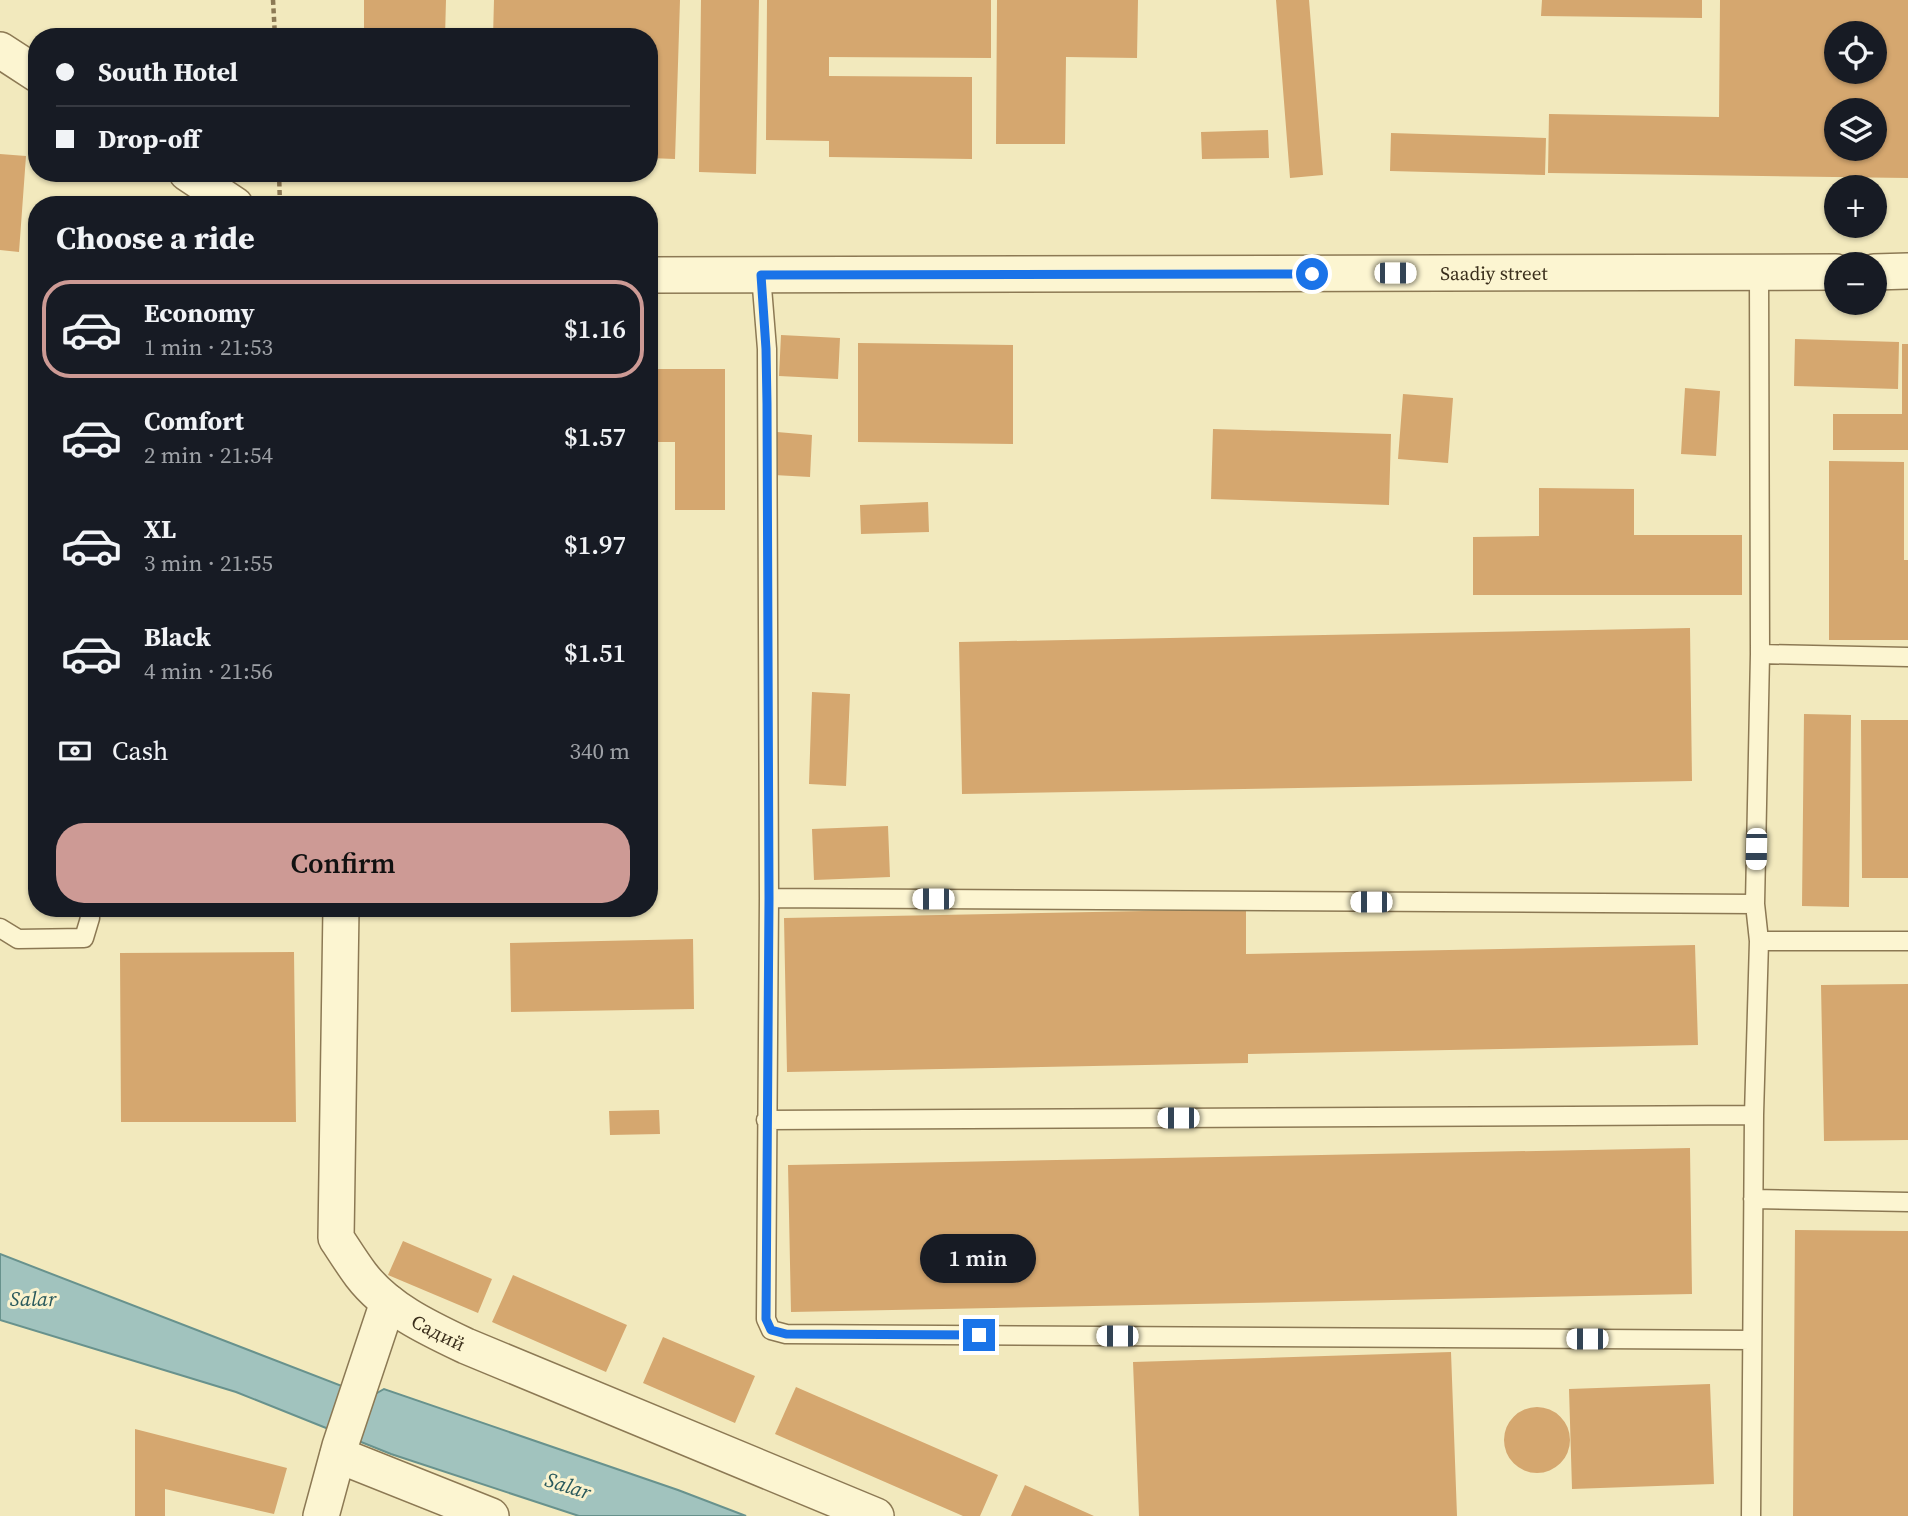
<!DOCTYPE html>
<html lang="en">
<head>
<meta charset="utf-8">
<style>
	:root { --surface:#171b24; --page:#20242c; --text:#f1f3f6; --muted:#9ea1a6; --line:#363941; --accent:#cd9a95 }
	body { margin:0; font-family:"Source Serif 4",serif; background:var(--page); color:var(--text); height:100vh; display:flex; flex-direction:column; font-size:26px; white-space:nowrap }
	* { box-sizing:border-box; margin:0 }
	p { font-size:23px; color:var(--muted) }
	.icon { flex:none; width:38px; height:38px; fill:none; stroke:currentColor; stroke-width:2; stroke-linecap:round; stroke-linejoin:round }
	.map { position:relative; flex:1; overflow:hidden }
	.details { position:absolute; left:28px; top:196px; width:630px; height:721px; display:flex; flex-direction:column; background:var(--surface); border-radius:28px; box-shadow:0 2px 5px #0004 }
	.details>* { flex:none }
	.guide { position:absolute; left:28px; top:28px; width:630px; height:154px; border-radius:28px; box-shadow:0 2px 5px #0004; display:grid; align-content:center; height:154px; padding:0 28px; background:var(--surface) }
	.tools { position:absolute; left:1824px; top:21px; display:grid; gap:14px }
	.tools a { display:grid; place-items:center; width:63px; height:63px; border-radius:50%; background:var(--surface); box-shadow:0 2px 5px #0004; font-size:35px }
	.end { position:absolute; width:32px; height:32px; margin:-16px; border:9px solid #1a73e8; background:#fff; box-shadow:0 0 0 4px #fff }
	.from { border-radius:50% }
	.bubble { position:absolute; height:49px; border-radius:24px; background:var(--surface); box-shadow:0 2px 5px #0004; font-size:23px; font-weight:600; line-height:49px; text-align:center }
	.car { position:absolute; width:21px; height:42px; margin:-21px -10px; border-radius:9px; box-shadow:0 0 5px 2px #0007; background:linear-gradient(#fff 24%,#345 0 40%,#fff 0 76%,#345 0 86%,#fff 0) }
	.guide b { display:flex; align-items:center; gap:24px; height:66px; font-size:26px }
	.guide b+b { border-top:2px solid var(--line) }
	.guide i { width:18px; height:18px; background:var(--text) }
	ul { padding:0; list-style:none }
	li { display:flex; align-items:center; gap:21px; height:98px; margin:0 14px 10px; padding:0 14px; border:4px solid transparent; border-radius:28px }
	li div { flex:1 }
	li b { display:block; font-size:26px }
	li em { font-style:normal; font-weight:600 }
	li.active { border-color:var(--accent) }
	li>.icon { width:63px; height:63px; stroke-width:1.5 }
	h2 { padding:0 28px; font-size:32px; line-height:84px }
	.pay { display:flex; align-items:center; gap:18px; height:77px; padding:0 28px; font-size:26px }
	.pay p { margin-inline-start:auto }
	.button { display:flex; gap:14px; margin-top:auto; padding:14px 28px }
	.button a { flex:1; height:80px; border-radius:28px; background:var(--accent); color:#111; font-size:28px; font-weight:600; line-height:80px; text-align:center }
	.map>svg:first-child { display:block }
</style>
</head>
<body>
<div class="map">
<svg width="1908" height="1516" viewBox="0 0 1908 1516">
	<rect width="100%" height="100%" fill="#f2e9bd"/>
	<!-- water -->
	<path fill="#a1c3be" stroke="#68928d" stroke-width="2" d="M0 1254 370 1397 384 1389 678 1490 746 1516H579L391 1454 236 1392 0 1320Z"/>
	<!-- building -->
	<path fill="#d5a76f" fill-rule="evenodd" d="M364 0H446L445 37H364Z
		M494 0H680L675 159 649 158V37H493Z
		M701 0H759L756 174 699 172Z
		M767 0H991V58L829 57V76L972 77V159L829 157V141L766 140Z
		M997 0H1138L1137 58 1066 57 1065 144H996Z
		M1276 0H1309L1323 175 1290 178Z
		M1542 0H1702V18L1541 16Z
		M1720 0H1908V178L1548 173 1549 114 1719 117ZM1836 33H1874V72H1836ZM1836 110H1874V149H1836Z
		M1268 130 1269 158 1202 159 1201 132Z
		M1391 133 1546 138 1545 175 1390 171Z
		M0 154 26 156 19 252 0 250Z
		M363 173H445V177L363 176Z
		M781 335 840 338 838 379 779 376Z
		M1795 339 1899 342 1898 389 1794 386Z
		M858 343 1013 345V444L858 442Z
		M1902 344H1908V450H1833V414H1902Z
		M649 369H725V510H675V442H649Z
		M1685 388 1720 391 1716 456 1681 454Z
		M1403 394 1453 398 1448 463 1398 459Z
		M1213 429 1391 434 1389 505 1211 499Z
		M777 432 812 435 810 477 774 475Z
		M1829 461 1904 462V560H1908V640H1829Z
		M1539 488 1634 489V535H1742V595H1473V537L1539 536Z
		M928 502 929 532 861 534 860 505Z
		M1690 628 1692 781 962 794 959 642Z
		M812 692 850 694 846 786 809 784Z
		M1804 714 1851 715 1849 907 1802 906Z
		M1861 720H1908V878H1862Z
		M888 826 890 877 814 880 812 829Z
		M1246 909V954L1695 945 1698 1045 1248 1054V1063L787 1072 784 918Z
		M693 939 694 1009 511 1012 510 943Z
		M294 952 296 1122H121L120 953Z
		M1908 984V1140L1824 1141 1821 985Z
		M659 1110 660 1134 610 1135 609 1111Z
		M1690 1148 1692 1294 791 1312 788 1165Z
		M1795 1230 1908 1231V1516H1793Z
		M403 1241 492 1279 478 1313 388 1275Z
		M513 1275 627 1325 606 1372 492 1322Z
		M663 1337 755 1376 735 1423 643 1383Z
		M1451 1352 1457 1516H1139L1133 1362Z
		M1710 1384 1714 1484 1572 1489 1569 1389Z
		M796 1387 998 1475 980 1516H963L775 1434Z
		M1504 1440a33 33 0 1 1 66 0a33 33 0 1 1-66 0Z
		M135 1429 287 1468 274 1514 165 1489V1516H135Z
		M1025 1485 1094 1516H1011Z"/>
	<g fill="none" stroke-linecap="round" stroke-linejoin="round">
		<!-- lane casing -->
		<g stroke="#8c7954" stroke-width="21">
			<path id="lane" d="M761 275 767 349 769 898 766 1319 771 1330 786 1334 1752 1340
				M1760 654 1908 657
				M769 898 1755 904
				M0 928 18 939 84 938 90 918 88 908
				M1759 941H1908
				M766 1120 1754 1115
				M1753 1199 1908 1202
				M1751 1516 1754 1115 1759 941 1755 904 1760 654 1759 272"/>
		</g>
		<!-- street casing -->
		<g stroke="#8c7954" stroke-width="38">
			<g id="street">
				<path d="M0 50 37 74"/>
				<path d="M187 173 235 205"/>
				<path d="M1874 272 1908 271"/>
				<path id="s1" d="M649 275 1836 272"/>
				<path id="s2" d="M341 908 336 1238C344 1250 352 1263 361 1275 387 1309 428 1328 466 1346L876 1516"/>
				<path d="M338 1455 491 1516"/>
				<path d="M321 1516 340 1446 388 1302"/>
			</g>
		</g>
		<!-- path -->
		<path stroke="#8c7954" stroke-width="4.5" stroke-dasharray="5 3.5" stroke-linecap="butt" d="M273 0 275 37
			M279 173 280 205"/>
		<!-- lane -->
		<use href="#lane" stroke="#fcf5d1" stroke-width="18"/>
		<!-- street -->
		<use href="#street" stroke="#fcf5d1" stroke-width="35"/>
	</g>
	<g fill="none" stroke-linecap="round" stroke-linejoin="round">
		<!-- route -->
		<path stroke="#1a73e8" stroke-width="9" d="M979 1335 786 1334 771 1330 766 1319 769 898 767 404 766 349 761 275 1312 274"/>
	</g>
	<g text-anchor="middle" stroke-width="6" stroke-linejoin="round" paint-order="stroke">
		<!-- street labels -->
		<g font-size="19" fill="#3a2e1b" stroke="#f9f2ce">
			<text dy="7" stroke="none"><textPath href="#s1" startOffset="845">Saadiy street</textPath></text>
			<text dy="7" stroke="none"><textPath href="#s2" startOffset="472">Садий</textPath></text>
		</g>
		<!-- water labels -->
		<g font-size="21" font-style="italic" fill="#28585b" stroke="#f9f2ce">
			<text x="33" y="1306">Salar</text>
			<text transform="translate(568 1486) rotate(18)" y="7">Salar</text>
		</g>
	</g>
</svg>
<div class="tools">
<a><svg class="icon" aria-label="locate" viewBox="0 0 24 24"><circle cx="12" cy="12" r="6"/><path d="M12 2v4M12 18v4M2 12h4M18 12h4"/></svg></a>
<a><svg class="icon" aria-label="layers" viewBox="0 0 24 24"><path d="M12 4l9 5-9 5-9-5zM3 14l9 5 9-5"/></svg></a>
<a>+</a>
<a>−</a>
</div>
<i class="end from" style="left:1312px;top:274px"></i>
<i class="end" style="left:979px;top:1335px"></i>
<div class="bubble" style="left:920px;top:1234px;width:116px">1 min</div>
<i class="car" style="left:1395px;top:273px;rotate:90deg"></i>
<i class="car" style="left:1756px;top:849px;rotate:181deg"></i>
<i class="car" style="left:933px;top:899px;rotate:270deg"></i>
<i class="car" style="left:1371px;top:902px;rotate:270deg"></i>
<i class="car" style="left:1178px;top:1118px;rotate:270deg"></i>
<i class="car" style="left:1117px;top:1336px;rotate:270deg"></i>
<i class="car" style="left:1587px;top:1339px;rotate:270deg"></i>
<div class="guide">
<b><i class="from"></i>South Hotel</b>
<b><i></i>Drop-off</b>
</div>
<section class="details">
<h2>Choose a ride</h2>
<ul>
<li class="active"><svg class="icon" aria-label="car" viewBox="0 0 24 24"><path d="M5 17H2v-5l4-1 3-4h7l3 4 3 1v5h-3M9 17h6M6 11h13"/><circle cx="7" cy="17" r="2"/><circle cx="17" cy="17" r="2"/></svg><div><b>Economy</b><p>1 min · 21:53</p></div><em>$1.16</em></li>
<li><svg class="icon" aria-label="car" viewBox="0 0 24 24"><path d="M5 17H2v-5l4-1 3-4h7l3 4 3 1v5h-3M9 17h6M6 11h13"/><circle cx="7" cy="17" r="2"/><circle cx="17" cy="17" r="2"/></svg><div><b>Comfort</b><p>2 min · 21:54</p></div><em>$1.57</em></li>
<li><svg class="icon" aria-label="car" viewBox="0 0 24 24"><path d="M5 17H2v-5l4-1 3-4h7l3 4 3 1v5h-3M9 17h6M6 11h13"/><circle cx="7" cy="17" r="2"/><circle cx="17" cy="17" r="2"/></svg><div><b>XL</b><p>3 min · 21:55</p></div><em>$1.97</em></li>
<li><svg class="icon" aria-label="car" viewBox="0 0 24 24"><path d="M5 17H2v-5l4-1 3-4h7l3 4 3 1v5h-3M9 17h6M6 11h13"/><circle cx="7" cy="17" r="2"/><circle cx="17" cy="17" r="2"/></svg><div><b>Black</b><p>4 min · 21:56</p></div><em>$1.51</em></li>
</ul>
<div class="pay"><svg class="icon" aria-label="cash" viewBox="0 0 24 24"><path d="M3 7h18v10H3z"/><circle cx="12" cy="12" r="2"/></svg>Cash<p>340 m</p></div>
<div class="button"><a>Confirm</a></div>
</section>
</div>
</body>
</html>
